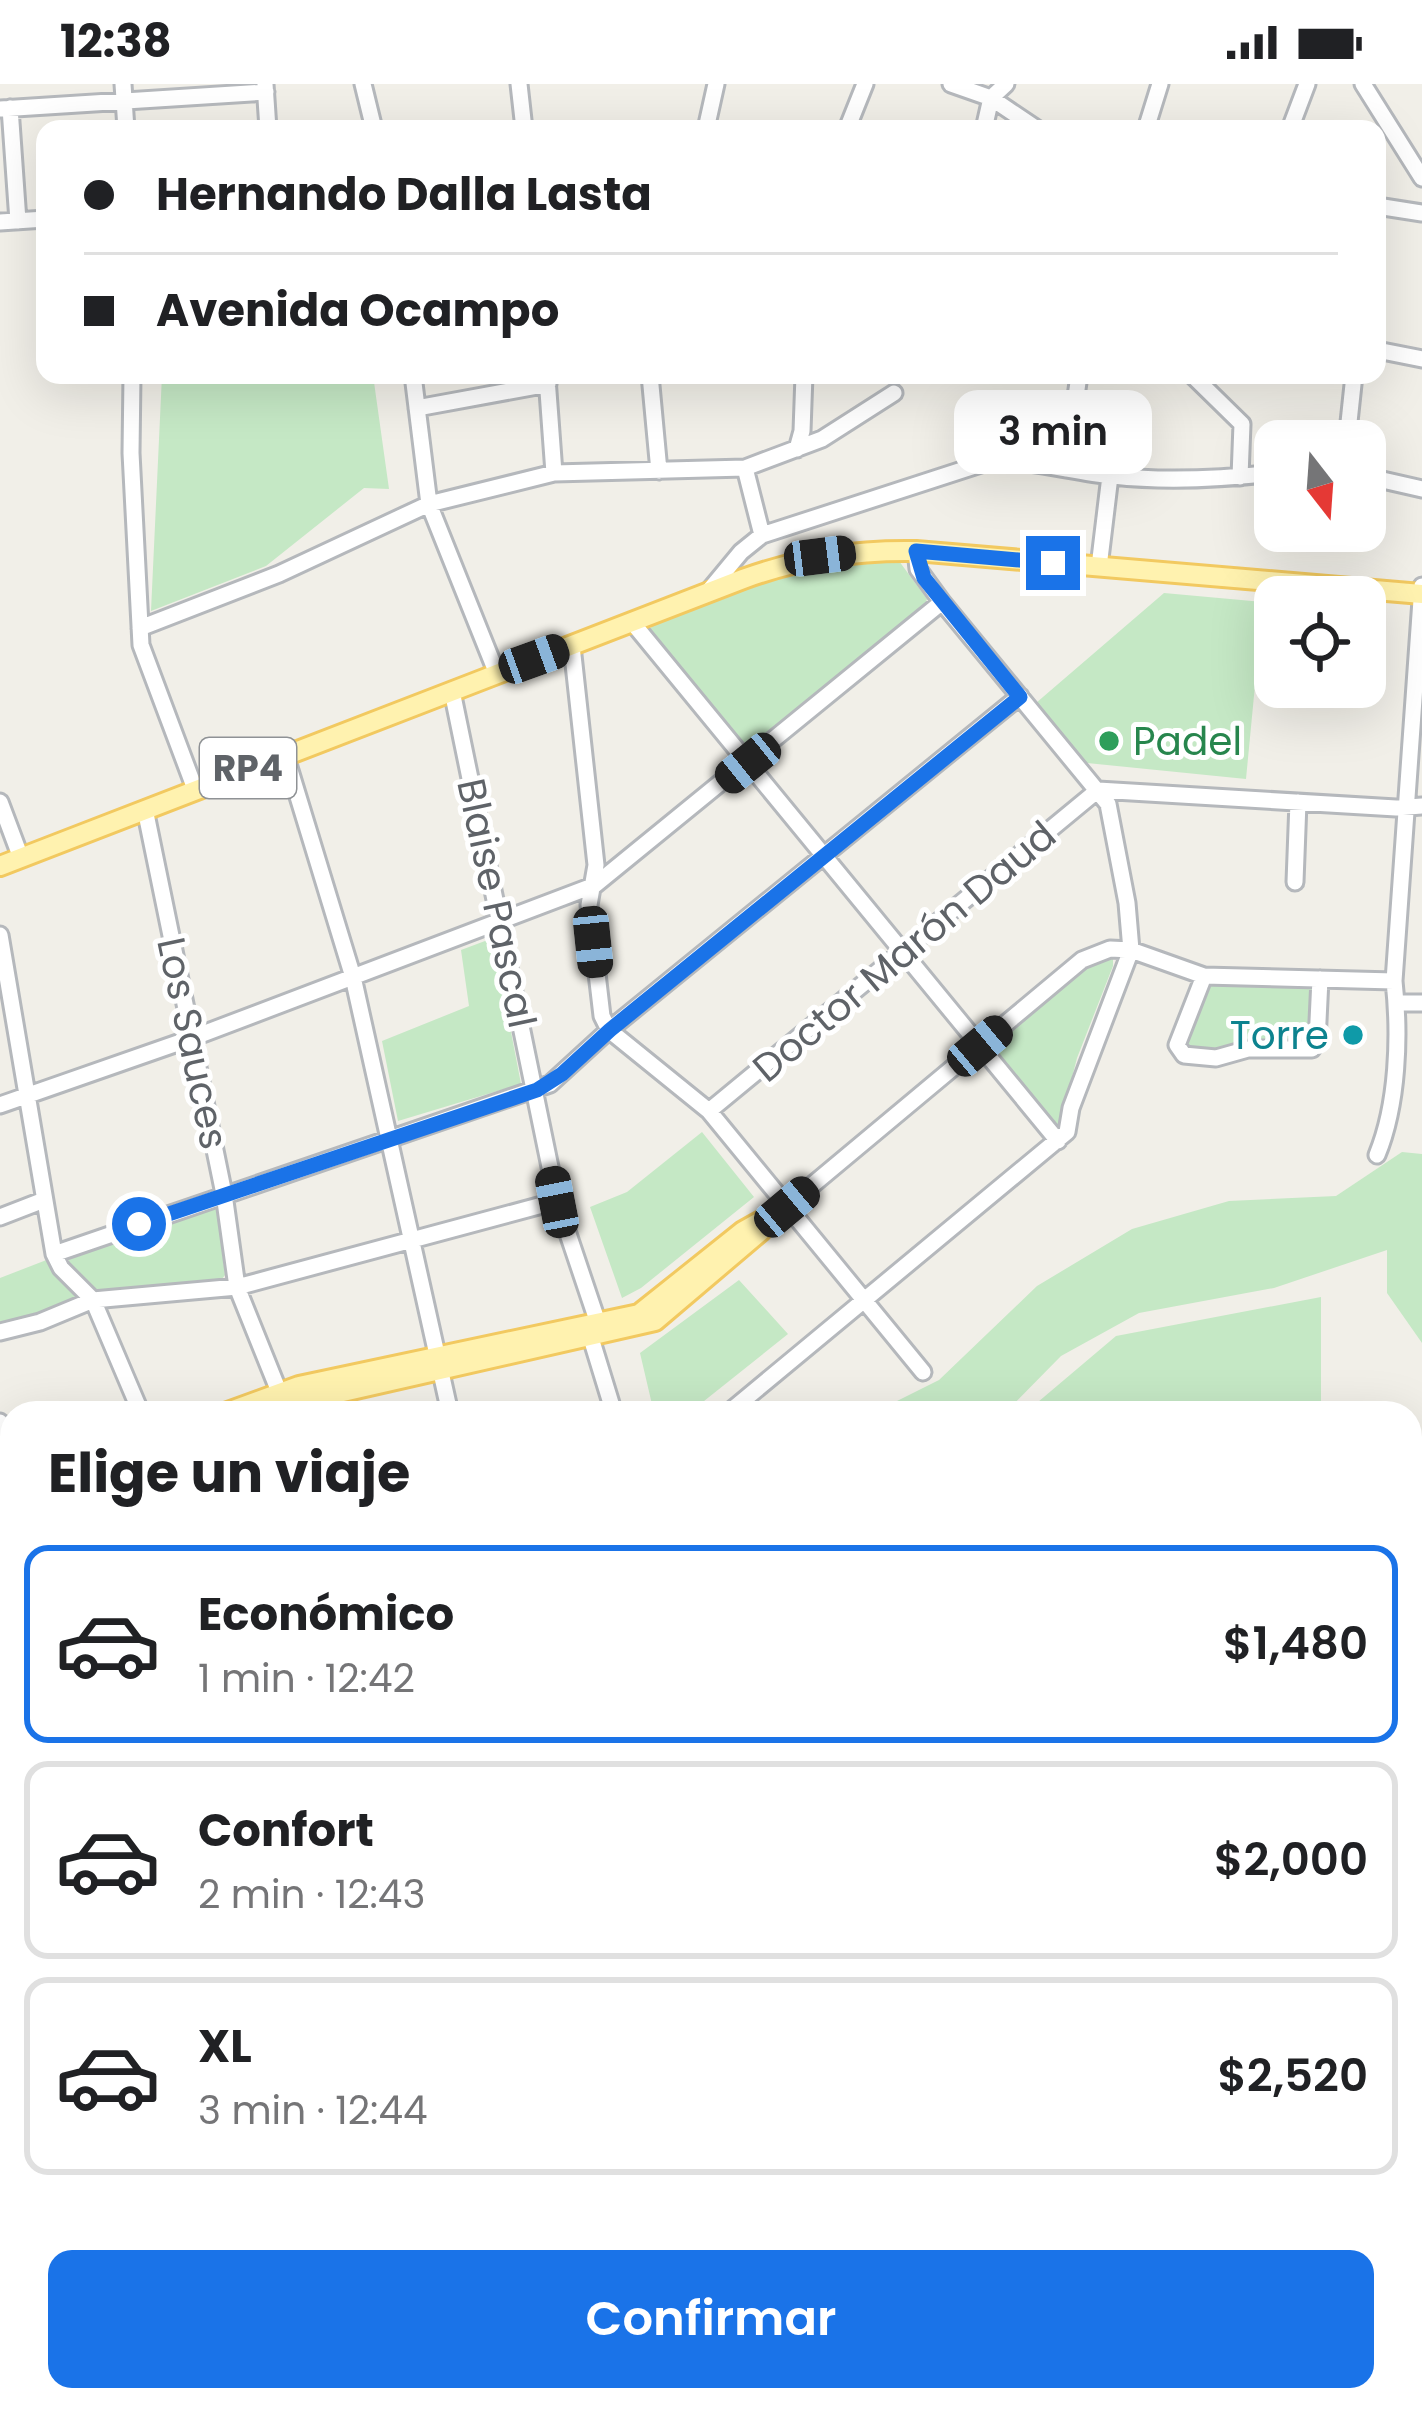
<!DOCTYPE html>
<html lang="es">
<head>
<meta charset="utf-8">
<style>
	:root { --surface:#fff; --page:#f2f2f2; --text:#202124; --muted:#757577; --line:#e0e0e0; --accent:#1a73e8 }
	body { margin:0; font-family:Poppins,sans-serif; background:var(--page); color:var(--text); height:100vh; display:flex; flex-direction:column; font-size:45px; white-space:nowrap }
	* { box-sizing:border-box; margin:0 }
	p { font-size:39px; color:var(--muted) }
	.icon { flex:none; width:66px; height:66px; fill:none; stroke:currentColor; stroke-width:2; stroke-linecap:round; stroke-linejoin:round }
	.map { position:relative; flex:1; overflow:hidden }
	.drawer { position:absolute; left:0px; top:1317px; width:1422px; height:1011px; display:flex; flex-direction:column; background:var(--surface); border-radius:36px 36px 0 0; box-shadow:0 12px 48px #0002 }
	.drawer>* { flex:none }
	.banner { position:absolute; left:36px; top:36px; width:1350px; height:264px; border-radius:24px; box-shadow:0 12px 48px #0002; display:grid; align-content:center; height:264px; padding:0 48px; background:var(--surface) }
	.needle { width:78px; rotate:163deg }
	.controls { position:absolute; left:1254px; top:336px; display:grid; gap:24px }
	.controls a { display:grid; place-items:center; width:132px; height:132px; border-radius:24px; background:var(--surface); box-shadow:0 12px 48px #0002; font-size:60px }
	.end { position:absolute; width:54px; height:54px; margin:-27px; border:15px solid #1a73e8; background:#fff; box-shadow:0 0 0 6px #fff }
	.from { border-radius:50% }
	.bubble { position:absolute; height:84px; border-radius:24px; background:var(--surface); box-shadow:0 12px 48px #0002; font-size:39px; font-weight:600; line-height:84px; text-align:center }
	.car { position:absolute; width:36px; height:72px; margin:-36px -18px; border-radius:15px; box-shadow:0 0 9px 3px #0007; background:linear-gradient(#222 24%,#8ab4d8 0 40%,#222 0 76%,#8ab4d8 0 86%,#222 0) }
	.banner b { display:flex; align-items:center; gap:42px; height:114px; font-size:45px }
	.banner b+b { border-top:3px solid var(--line) }
	.banner i { width:30px; height:30px; background:var(--text) }
	ul { padding:0; list-style:none }
	li { display:flex; align-items:center; gap:36px; height:198px; margin:0 24px 18px; padding:0 24px; border:6px solid var(--line); border-radius:24px }
	li div { flex:1 }
	li b { display:block; font-size:45px }
	li em { font-style:normal; font-weight:600 }
	li.selected { border-color:var(--accent) }
	li>.icon { width:108px; height:108px; stroke-width:1.5 }
	h2 { padding:0 48px; font-size:54px; line-height:144px }
	.action { display:flex; gap:24px; margin-top:auto; padding:24px 48px }
	.action a { flex:1; height:138px; border-radius:24px; background:var(--accent); color:#fff; font-size:48px; font-weight:600; line-height:138px; text-align:center }
	.status { display:flex; justify-content:space-between; align-items:center; height:84px; padding:0 60px; background:var(--surface); direction:ltr }
	.status svg { height:33px; fill:currentColor }
	.map>svg:first-child { display:block }
</style>
</head>
<body>
<div class="status"><b>12:38</b><svg viewBox="0 0 49 12"><path d="M0 12V9h3v3zM5 12V6h3v6zM10 12V3h3v9zM15 12V0h3v12zM26 1h20v11H26zM47 4h2v5h-2z"/></svg></div>
<div class="map">
<svg width="1422" height="2327" viewBox="0 0 1422 2327">
	<rect width="100%" height="100%" fill="#f1efe8"/>
	<!-- green -->
	<path fill="#c5e8c5" d="M162 291H373L389 405 364 404 266 482 151 527Z
		M883 475 899 477 927 515 925 521 754 663 740 657 650 545 656 537C737 506 795 482 883 475Z
		M1164 509 1263 518 1246 695 1087 679 1036 619Z
		M493 854 521 1000 398 1037 382 957 469 922 461 866Z
		M1105 874 1113 875V882L1077 974 1059 1044 992 961 1094 878Z
		M1210 898 1312 901 1309 960 1209 968 1185 963Z
		M702 1048 754 1113 641 1204 622 1214 590 1123 627 1108Z
		M1402 1068 1422 1070V1259L1387 1209V1166L1274 1204 1139 1229 1061 1272 1005 1329H873L939 1296 1037 1202 1132 1145 1229 1117 1336 1112Z
		M211 1121 217 1127 225 1191 219 1199 102 1210 93 1208 68 1180 71 1170Z
		M49 1175 80 1212 78 1217 35 1234 0 1241V1194Z
		M739 1196 788 1250 689 1329H654L640 1269Z
		M1321 1213V1329H1025L1116 1252Z
		M1422 1596V2327H667L677 2316H1410V1617Z
		M12 1991V2316H62L60 2327H0V1995Z
		M75 2316H467L455 2327H73Z"/>
	<g fill="none" stroke-linecap="round" stroke-linejoin="round">
		<!-- stream -->
		<path stroke="#aadaff" stroke-width="3" d="M1410 1676 1422 1674
			M1002 2316 1009 2327"/>
		<!-- minor casing -->
		<g stroke="#b5b8bc" stroke-width="21">
			<path id="minor" d="M123 0 126 45
				M265 0 268 45
				M363 0 374 45
				M519 0 524 45
				M951 0 991 14 1037 45
				M1363 0 1422 94
				M10 24 18 137
				M0 25 266 8
				M706 45 716 0
				M847 45 865 0
				M984 45 991 14 1006 0
				M1146 45 1160 0
				M1290 45 1307 0
				M1377 122 1422 129
				M0 138 45 135
				M1377 266 1422 275
				M132 291 131 369 141 561 195 705
				M413 291 429 420 497 590
				M650 291 659 387
				M1192 291 1242 340 1240 393
				M547 294 554 389
				M417 324 548 300
				M1347 357 1354 291
				M797 365 802 347 804 291
				M745 384 762 451
				M1066 385 1079 291
				M1365 392 1422 405
				M1099 483 1110 392
				M707 509 741 468 762 451 990 377C1031 375 1071 388 1113 392 1167 398 1221 395 1275 389
				M632 538 1058 1057
				M140 544 279 490 429 420 554 389 745 384 822 355 894 309
				M572 562 596 781 589 821 602 932 609 946 709 1027 923 1288
				M452 607 557 1117 598 1239 591 1254 614 1329
				M285 670 353 893 450 1329
				M1098 706 1396 724 1422 722
				M0 718 21 774
				M145 725 224 1110 237 1203 284 1320
				M1295 798 1298 718
				M0 851 54 1170 61 1184 93 1216 141 1329
				M1204 892 1177 961 1184 971 1216 974 1248 965H1312L1317 958 1320 895
				M1396 919H1422
				M0 1021 192 954 595 801 942 518
				M709 1027 1098 706
				M1377 1071C1398 1020 1400 951 1394 897L1422 502
				M786 1123 1082 876 1110 865 1131 866 1204 892 1394 897
				M0 1133 44 1116
				M54 1170 550 1000 609 946 1020 612
				M0 1248 40 1238 93 1216 237 1203 557 1117
				M728 1329 1067 1048 1071 1024 1131 866 1127 819 1108 720 942 518 918 485 916 467
				M0 1338 12 1370
				M0 1604 12 1627
				M0 1857 12 1852
				M0 1920 12 1956
				M0 1971 12 1967
				M0 1986 12 1982"/>
		</g>
		<!-- major casing -->
		<g stroke="#f2c960" stroke-width="24">
			<path id="major" d="M0 782 743 495C801 474 855 466 916 467L1422 510
				M268 1325 655 1237 761 1147
				M225 1329 299 1302 639 1230 743 1147 786 1123
				M0 1434 12 1429
				M1410 1461 1422 1445
				M634 2327 643 2316"/>
		</g>
		<!-- minor -->
		<use href="#minor" stroke="#fff" stroke-width="15"/>
		<!-- major -->
		<use href="#major" stroke="#fff2af" stroke-width="18"/>
	</g>
	<g fill="none" stroke-linecap="round" stroke-linejoin="round">
		<!-- route -->
		<path stroke="#1a73e8" stroke-width="15" d="M139 1140 537 1006 562 990 610 946 1020 613 924 494 916 467 1053 479"/>
	</g>
	<!-- markers -->
	<circle fill="#2e9e5b" stroke="#fff" stroke-width="4.5" cx="1109" cy="657" r="12"/>
	<circle fill="#0f9aa8" stroke="#fff" stroke-width="4.5" cx="1353" cy="951" r="12"/>
	<g text-anchor="middle" stroke-width="10" stroke-linejoin="round" paint-order="stroke">
		<!-- shield labels -->
		<rect fill="#fff" stroke="#8f9295" stroke-width="3" x="200" y="654" width="96" height="60" rx="9"/>
		<g font-size="36" font-weight="bold" fill="#5f6368">
			<text x="248" y="697">RP4</text>
		</g>
		<!-- leisure labels -->
		<g font-size="39" fill="#27864d" stroke="#fff" text-anchor="start">
			<text x="1133" y="671">Padel</text>
		</g>
		<!-- street labels -->
		<g font-size="39" fill="#5f6368" stroke="#fff">
			<text transform="translate(497 819) rotate(78)" y="14">Blaise Pascal</text>
			<text transform="translate(904 867) rotate(-40)" y="14">Doctor Marón Daud</text>
			<text transform="translate(193 959) rotate(78)" y="14">Los Sauces</text>
		</g>
		<!-- culture labels -->
		<g font-size="39" fill="#0d838f" stroke="#fff" text-anchor="end">
			<text x="1329" y="965">Torre</text>
		</g>
	</g>
</svg>
<div class="controls">
<a><svg class="needle" viewBox="-14 -14 28 28"><path d="M0-13l5 13h-10z" fill="#e53935"/><path d="M0 13l5-13h-10z" fill="#757577"/></svg></a>
<a><svg class="icon" aria-label="locate" viewBox="0 0 24 24"><circle cx="12" cy="12" r="6"/><path d="M12 2v4M12 18v4M2 12h4M18 12h4"/></svg></a>
</div>
<i class="end from" style="left:139px;top:1140px"></i>
<i class="end" style="left:1053px;top:479px"></i>
<div class="bubble" style="left:954px;top:306px;width:198px">3 min</div>
<i class="car" style="left:820px;top:472px;rotate:83deg"></i>
<i class="car" style="left:534px;top:575px;rotate:70deg"></i>
<i class="car" style="left:748px;top:679px;rotate:231deg"></i>
<i class="car" style="left:593px;top:858px;rotate:174deg"></i>
<i class="car" style="left:980px;top:962px;rotate:50deg"></i>
<i class="car" style="left:557px;top:1118px;rotate:349deg"></i>
<i class="car" style="left:787px;top:1123px;rotate:50deg"></i>
<div class="banner">
<b><i class="from"></i>Hernando Dalla Lasta</b>
<b><i></i>Avenida Ocampo</b>
</div>
<section class="drawer">
<h2>Elige un viaje</h2>
<ul>
<li class="selected"><svg class="icon" aria-label="car" viewBox="0 0 24 24"><path d="M5 17H2v-5l4-1 3-4h7l3 4 3 1v5h-3M9 17h6M6 11h13"/><circle cx="7" cy="17" r="2"/><circle cx="17" cy="17" r="2"/></svg><div><b>Económico</b><p>1 min · 12:42</p></div><em>$1,480</em></li>
<li><svg class="icon" aria-label="car" viewBox="0 0 24 24"><path d="M5 17H2v-5l4-1 3-4h7l3 4 3 1v5h-3M9 17h6M6 11h13"/><circle cx="7" cy="17" r="2"/><circle cx="17" cy="17" r="2"/></svg><div><b>Confort</b><p>2 min · 12:43</p></div><em>$2,000</em></li>
<li><svg class="icon" aria-label="car" viewBox="0 0 24 24"><path d="M5 17H2v-5l4-1 3-4h7l3 4 3 1v5h-3M9 17h6M6 11h13"/><circle cx="7" cy="17" r="2"/><circle cx="17" cy="17" r="2"/></svg><div><b>XL</b><p>3 min · 12:44</p></div><em>$2,520</em></li>
</ul>
<div class="action"><a>Confirmar</a></div>
</section>
</div>
</body>
</html>
